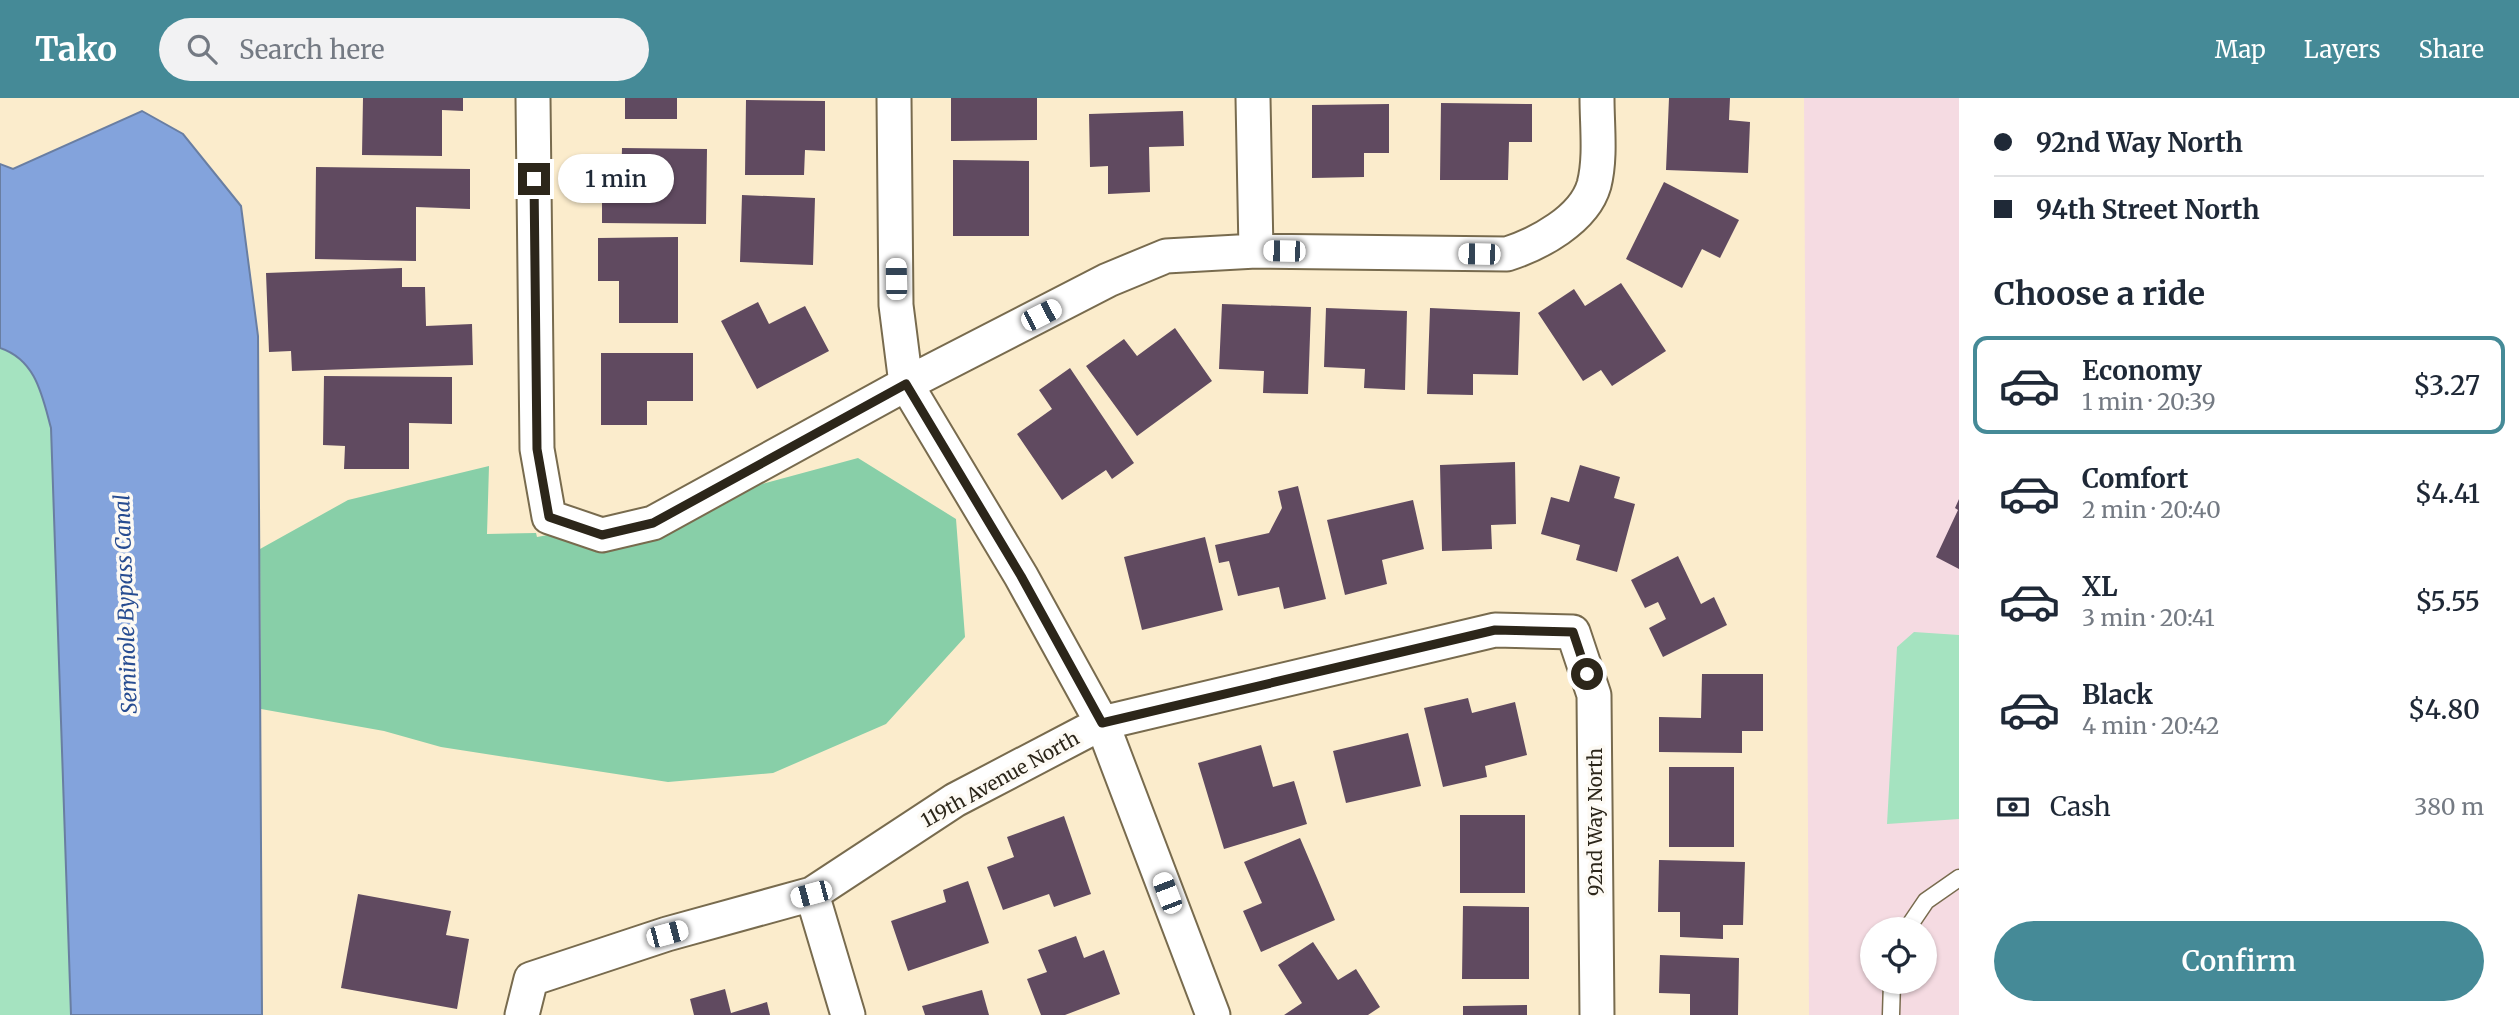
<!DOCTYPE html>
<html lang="en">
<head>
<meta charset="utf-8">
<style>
	:root { --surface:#fff; --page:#f2f2f3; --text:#1f2937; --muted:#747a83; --line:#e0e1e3; --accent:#458a97 }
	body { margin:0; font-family:Merriweather,serif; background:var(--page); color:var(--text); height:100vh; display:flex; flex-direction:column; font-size:26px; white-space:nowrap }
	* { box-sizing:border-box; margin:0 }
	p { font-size:23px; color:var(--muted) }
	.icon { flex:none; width:38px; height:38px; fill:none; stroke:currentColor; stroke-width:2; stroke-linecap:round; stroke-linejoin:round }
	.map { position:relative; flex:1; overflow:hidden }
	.side { display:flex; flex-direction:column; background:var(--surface); width:560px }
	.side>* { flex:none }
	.top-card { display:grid; align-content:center; height:154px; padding:0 35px; background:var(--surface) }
	.tools { position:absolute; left:1860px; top:819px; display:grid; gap:14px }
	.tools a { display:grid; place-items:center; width:77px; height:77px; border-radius:50%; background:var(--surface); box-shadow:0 2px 5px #0004; font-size:35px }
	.end { position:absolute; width:32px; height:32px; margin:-16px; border:9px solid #2c261a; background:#fff; box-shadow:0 0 0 4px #fff }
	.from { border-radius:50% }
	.bubble { position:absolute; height:49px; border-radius:24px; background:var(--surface); box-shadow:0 2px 5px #0004; font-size:23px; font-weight:600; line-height:49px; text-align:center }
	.car { position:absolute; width:21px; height:42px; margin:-21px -10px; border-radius:9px; box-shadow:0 0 5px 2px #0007; background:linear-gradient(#fff 24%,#345 0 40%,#fff 0 76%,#345 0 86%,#fff 0) }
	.top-card b { display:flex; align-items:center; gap:24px; height:66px; font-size:26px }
	.top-card b+b { border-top:2px solid var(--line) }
	.top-card i { width:18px; height:18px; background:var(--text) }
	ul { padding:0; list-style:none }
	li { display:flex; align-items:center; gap:21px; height:98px; margin:0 14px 10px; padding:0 21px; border:4px solid transparent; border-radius:14px }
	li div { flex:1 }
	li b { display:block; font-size:26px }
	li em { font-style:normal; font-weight:600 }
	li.selected { border-color:var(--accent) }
	li>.icon { width:63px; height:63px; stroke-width:1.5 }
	h2 { padding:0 35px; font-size:32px; line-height:84px }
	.pay { display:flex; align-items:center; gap:18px; height:77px; padding:0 35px; font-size:26px }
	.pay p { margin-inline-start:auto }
	.action { display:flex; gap:14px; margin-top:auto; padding:14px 35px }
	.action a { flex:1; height:80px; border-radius:42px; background:var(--accent); color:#fff; font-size:28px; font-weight:600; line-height:80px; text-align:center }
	header { display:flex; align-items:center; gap:42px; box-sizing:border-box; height:98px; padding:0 35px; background:var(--accent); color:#fff }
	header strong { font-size:33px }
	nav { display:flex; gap:38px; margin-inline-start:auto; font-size:24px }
	.search { width:490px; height:63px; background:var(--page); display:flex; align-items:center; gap:18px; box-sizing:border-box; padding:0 24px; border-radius:38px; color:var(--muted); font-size:26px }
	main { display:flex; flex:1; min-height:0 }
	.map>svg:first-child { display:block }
</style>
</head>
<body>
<header>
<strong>Tako</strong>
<div class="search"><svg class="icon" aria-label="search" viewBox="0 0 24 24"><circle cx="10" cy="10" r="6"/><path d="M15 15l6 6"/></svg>Search here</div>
<nav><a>Map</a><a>Layers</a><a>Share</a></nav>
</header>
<main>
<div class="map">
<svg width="1959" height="917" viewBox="0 0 1959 917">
	<rect width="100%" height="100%" fill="#fbeccc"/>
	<!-- education -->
	<path fill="#f5dbe2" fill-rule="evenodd" d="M1804 0H1959V917H1809ZM1872 831H1925V884H1872Z"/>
	<!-- green -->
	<path fill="#a5e3c0" d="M0 250C36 262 42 297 51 330L71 917H0Z
		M1914 534 1959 537V721L1887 726 1897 549Z"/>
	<!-- forest -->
	<path fill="#88cfa8" d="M858 360 956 421 965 539 886 626 773 675 668 684 441 649 384 633 261 611 260 451 348 402 489 368 487 436 536 435 537 439 548 437 598 454 656 442 755 388Z"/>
	<!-- water -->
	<path fill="#83a3dc" stroke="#697ea2" stroke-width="2" d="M142 13 183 36 241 108 258 238 262 917H71L51 330C42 297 36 262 0 250V66L13 71Z"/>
	<!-- building -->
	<path fill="#604a60" d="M363 0H463V13L442 12V58L362 57Z
		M625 0H677V21H625Z
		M951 0H1037V42L951 43Z
		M1669 0H1730L1729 22 1750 24 1748 75 1666 72Z
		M746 2 825 3V53L805 52 804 77H745Z
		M1441 5 1532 6V44H1509L1508 82H1440Z
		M1389 6V55H1364V79L1312 80V7Z
		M1183 13 1184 48 1149 49 1150 94 1108 96V68L1090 69 1089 16Z
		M622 50 707 51 706 126 602 125V87L621 88Z
		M953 62 1029 63V138H953Z
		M316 69 470 71V111L416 109V163L315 161Z
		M1664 84 1739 122 1720 160 1702 151 1682 190 1626 161Z
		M742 97 815 100 813 167 740 164Z
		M678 139V225H619V183H598V140Z
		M402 170V189H425L426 228 472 226 473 267 292 273 291 253 269 254 266 175Z
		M1621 185 1666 253 1612 288 1601 272 1583 283 1538 215 1574 191 1585 208Z
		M758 204 769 226 805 208 829 253 757 291 721 223Z
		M1222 206 1311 209 1308 296 1263 295 1264 273 1219 271Z
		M1326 210 1407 213 1405 292 1364 290 1365 271 1324 269Z
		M1430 210 1520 214 1518 277 1473 276V297L1427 296Z
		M1175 230 1212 283 1137 338 1086 268 1124 241 1137 258Z
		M601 255H693V303H647V327H601Z
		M1070 270 1134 365 1112 381 1106 372 1062 402 1017 336 1052 311 1039 292Z
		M324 278 452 279V326L409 325V371H344L345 348 323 347Z
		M1515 364 1516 426 1491 427 1492 451 1442 453 1440 367Z
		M1580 367 1620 379 1614 400 1635 406 1617 474 1576 462 1580 447 1541 436 1551 399 1569 404Z
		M1298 388 1326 501 1284 511 1279 489 1238 498 1229 463 1219 465 1215 447 1269 435 1282 410 1278 393Z
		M1959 401V471L1936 459 1958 412 1955 410Z
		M1413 402 1424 451 1382 462 1387 486 1345 497 1327 422Z
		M1205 439 1223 512 1142 532 1124 459Z
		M1678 458 1701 506 1714 499 1727 527 1663 559 1649 530 1666 521 1658 504 1645 510 1631 482Z
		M1702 576H1763V633H1742V655L1659 654V619L1701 620Z
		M1468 600 1472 615 1515 604 1527 657 1485 668 1487 679 1443 689 1424 610Z
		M1408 635 1421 688 1346 705 1333 653Z
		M1261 647 1273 689 1294 683 1307 726 1224 751 1198 665Z
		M1669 669H1734V749H1669Z
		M1460 717H1525V795H1460Z
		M1064 718 1091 796 1054 809 1049 796 1003 812 987 769 1014 759 1007 739Z
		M1300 740 1335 822 1261 854 1243 813 1262 805 1244 764Z
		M1659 762 1745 764 1743 827H1723V841L1680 839V814H1658Z
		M968 783 989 845 908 873 891 823 946 804 943 792Z
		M358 796 451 813 446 837 469 841 457 911 341 890Z
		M1463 808 1529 809V881H1462Z
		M1076 838 1084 860 1104 852 1120 896 1065 917H1041L1027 881 1047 874 1038 852Z
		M1313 844 1338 882 1356 871 1380 909 1368 917H1284L1302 905 1278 867Z
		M1660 857 1739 860 1738 917H1690V896L1659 895Z
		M725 891 731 915 767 904 770 917H694L690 901Z
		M982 892 989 917H925L922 908Z
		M1527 907V917H1463V908Z"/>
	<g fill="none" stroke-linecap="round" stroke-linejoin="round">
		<!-- service casing -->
		<g stroke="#786b4e" stroke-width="19">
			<path id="service" d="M1907 831 1926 803 1959 780
				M1891 917 1892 884"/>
		</g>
		<!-- minor casing -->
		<g stroke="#786b4e" stroke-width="37">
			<path id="minor" d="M533 0 537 351 549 419 602 437 653 425 906 286 1108 182 1166 158 1256 153 1507 156C1538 146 1584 122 1594 87 1601 60 1597 28 1597 0
				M894 0 896 207 906 286 1021 478 1102 625 1213 917
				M1253 0 1256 153
				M812 796 848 917
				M522 917 531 881 667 836 812 796 955 702 1102 625 1495 532 1573 534 1594 597 1597 917"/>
		</g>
		<!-- service -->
		<use href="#service" stroke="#fff" stroke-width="16"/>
		<!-- minor -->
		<use href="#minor" stroke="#fff" stroke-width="33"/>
	</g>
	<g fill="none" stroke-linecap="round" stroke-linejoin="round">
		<!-- route -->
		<path stroke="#2c261a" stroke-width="9" d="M534 81 537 351 549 419 602 437 653 425 906 286 1021 478 1102 625 1495 532 1573 534 1587 576"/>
	</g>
	<g text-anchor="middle" stroke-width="7" stroke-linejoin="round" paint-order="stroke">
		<!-- street labels -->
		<g font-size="19" fill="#2c261a" stroke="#fdfaf4">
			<text transform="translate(1000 681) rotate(-29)" y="7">119th Avenue North</text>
			<text transform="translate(1595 724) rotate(-90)" y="7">92nd Way North</text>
		</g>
		<!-- water labels -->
		<g font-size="21" font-style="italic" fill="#274c91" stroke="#fdfaf4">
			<text transform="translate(126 506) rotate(-92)" y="7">Seminole Bypass Canal</text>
		</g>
	</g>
</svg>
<div class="tools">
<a><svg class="icon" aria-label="locate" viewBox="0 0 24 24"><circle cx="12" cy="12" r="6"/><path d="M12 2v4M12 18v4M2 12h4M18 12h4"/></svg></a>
</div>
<i class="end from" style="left:1587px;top:576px"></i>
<i class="end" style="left:534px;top:81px"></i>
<div class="bubble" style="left:558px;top:56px;width:116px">1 min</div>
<i class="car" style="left:1284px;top:153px;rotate:271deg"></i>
<i class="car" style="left:1479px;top:156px;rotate:271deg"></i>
<i class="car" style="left:896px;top:181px;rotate:359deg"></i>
<i class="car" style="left:1041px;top:217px;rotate:63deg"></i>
<i class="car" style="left:1167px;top:795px;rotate:339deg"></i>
<i class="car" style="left:811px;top:796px;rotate:255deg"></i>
<i class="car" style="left:667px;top:836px;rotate:75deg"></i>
</div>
<section class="side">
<div class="top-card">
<b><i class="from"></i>92nd Way North</b>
<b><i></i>94th Street North</b>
</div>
<h2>Choose a ride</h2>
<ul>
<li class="selected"><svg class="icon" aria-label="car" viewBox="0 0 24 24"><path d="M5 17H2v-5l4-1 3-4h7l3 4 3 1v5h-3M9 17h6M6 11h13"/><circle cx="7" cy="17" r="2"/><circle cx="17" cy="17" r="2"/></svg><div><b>Economy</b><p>1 min · 20:39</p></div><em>$3.27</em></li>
<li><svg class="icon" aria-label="car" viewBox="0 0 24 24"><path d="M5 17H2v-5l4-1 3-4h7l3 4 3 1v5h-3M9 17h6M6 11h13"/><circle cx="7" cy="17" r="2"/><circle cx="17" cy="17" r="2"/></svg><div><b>Comfort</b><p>2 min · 20:40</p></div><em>$4.41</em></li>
<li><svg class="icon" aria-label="car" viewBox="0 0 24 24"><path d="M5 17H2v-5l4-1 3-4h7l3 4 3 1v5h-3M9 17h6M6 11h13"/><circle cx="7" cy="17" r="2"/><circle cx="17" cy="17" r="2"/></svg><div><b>XL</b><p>3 min · 20:41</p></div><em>$5.55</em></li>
<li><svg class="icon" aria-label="car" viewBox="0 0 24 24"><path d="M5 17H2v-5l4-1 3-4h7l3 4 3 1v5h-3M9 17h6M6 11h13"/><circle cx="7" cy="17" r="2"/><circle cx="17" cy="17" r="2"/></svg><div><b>Black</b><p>4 min · 20:42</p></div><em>$4.80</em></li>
</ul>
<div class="pay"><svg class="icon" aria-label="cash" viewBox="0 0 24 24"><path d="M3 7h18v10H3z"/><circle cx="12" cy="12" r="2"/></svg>Cash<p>380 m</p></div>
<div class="action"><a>Confirm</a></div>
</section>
</main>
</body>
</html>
